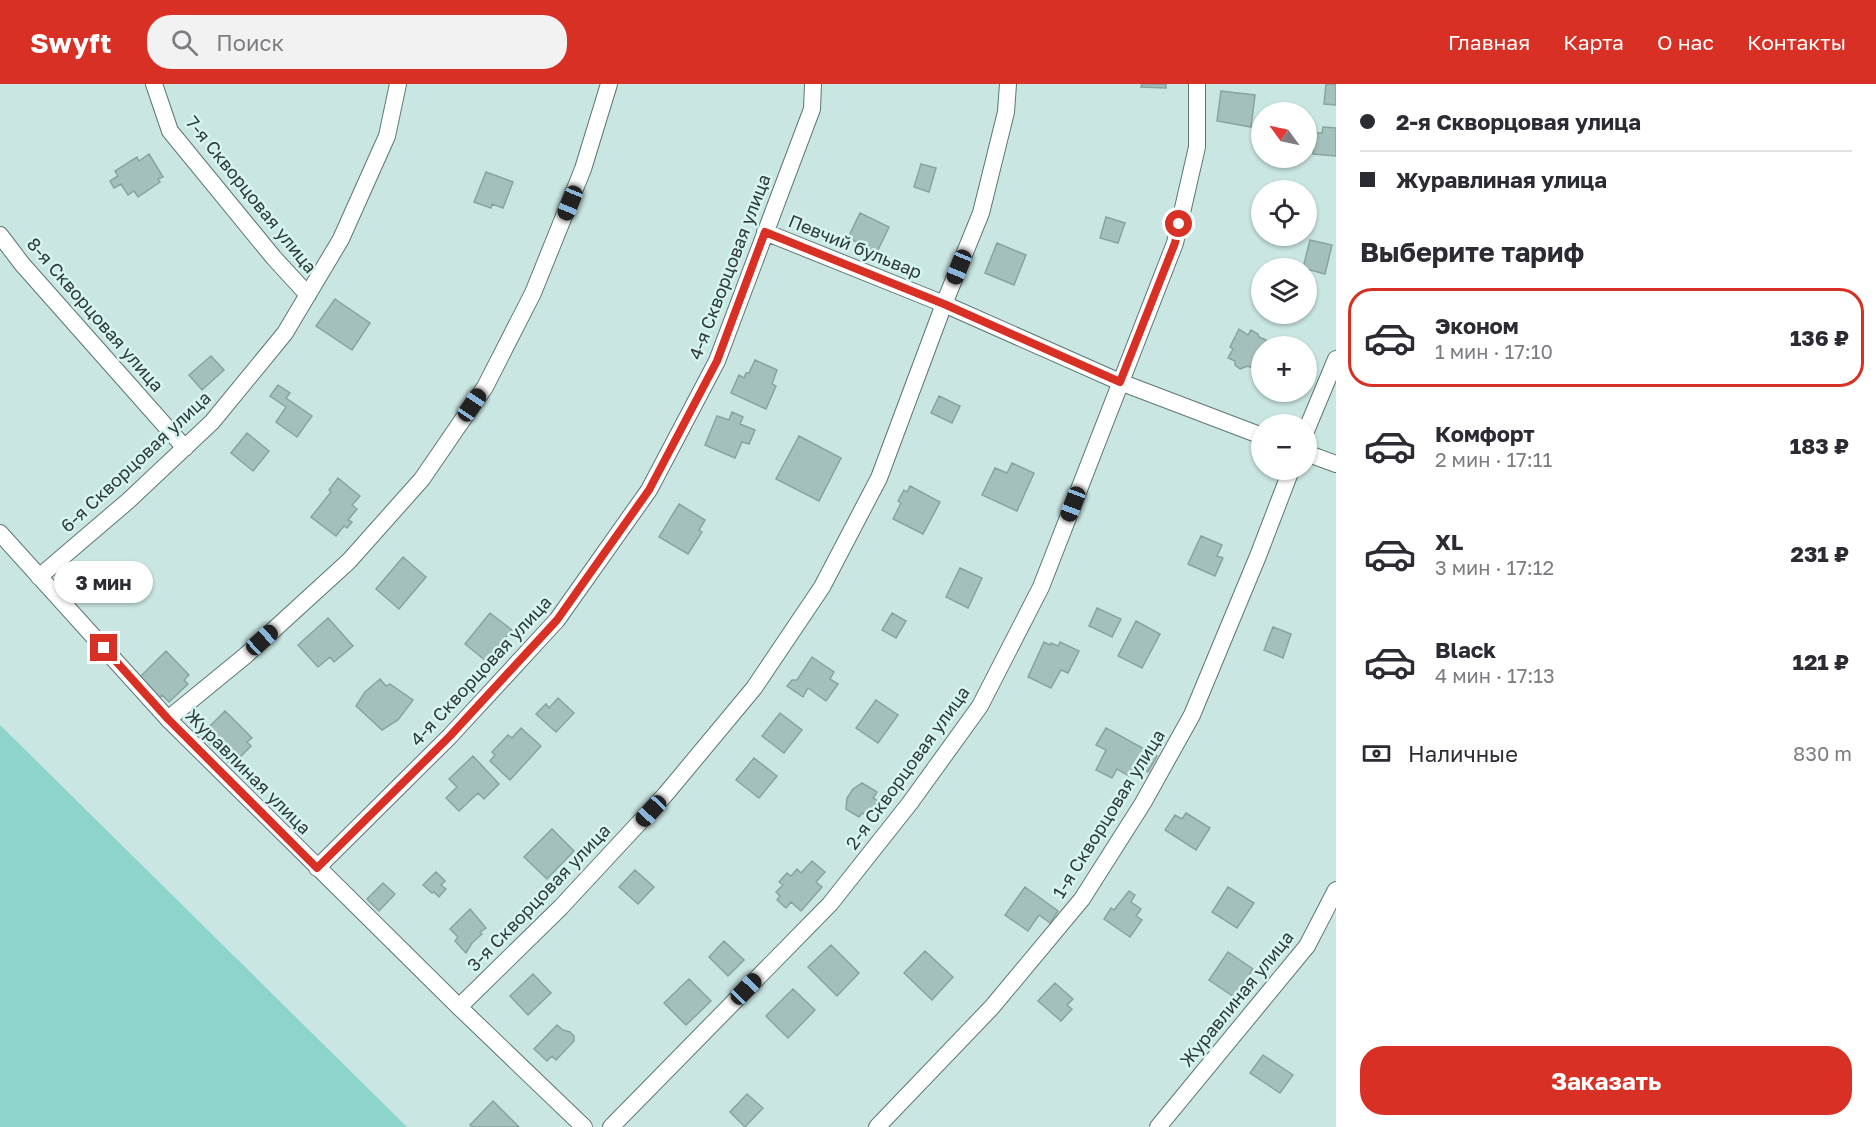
<!DOCTYPE html>
<html lang="ru">
<head>
<meta charset="utf-8">
<style>
	:root { --surface:#fff; --page:#f2f2f3; --text:#2b2b33; --muted:#7c7c81; --line:#e1e1e2; --accent:#d93025 }
	body { margin:0; font-family:"Golos Text",sans-serif; background:var(--page); color:var(--text); height:100vh; display:flex; flex-direction:column; font-size:22px; white-space:nowrap }
	* { box-sizing:border-box; margin:0 }
	p { font-size:20px; color:var(--muted) }
	.icon { flex:none; width:33px; height:33px; fill:none; stroke:currentColor; stroke-width:2; stroke-linecap:round; stroke-linejoin:round }
	.map { position:relative; flex:1; overflow:hidden }
	.panel { display:flex; flex-direction:column; background:var(--surface); width:540px }
	.panel>* { flex:none }
	.hud { display:grid; align-content:center; height:132px; padding:0 24px; background:var(--surface) }
	.needle { width:39px; rotate:303deg }
	.tools { position:absolute; left:1251px; top:18px; display:grid; gap:12px }
	.tools a { display:grid; place-items:center; width:66px; height:66px; border-radius:50%; background:var(--surface); box-shadow:0 2px 4px #0004; font-size:30px }
	.end { position:absolute; width:27px; height:27px; margin:-14px; border:8px solid #d93025; background:#fff; box-shadow:0 0 0 3px #fff }
	.from { border-radius:50% }
	.bubble { position:absolute; height:42px; border-radius:21px; background:var(--surface); box-shadow:0 2px 4px #0004; font-size:20px; font-weight:700; line-height:42px; text-align:center }
	.car { position:absolute; width:18px; height:36px; margin:-18px -9px; border-radius:8px; box-shadow:0 0 4px 2px #0007; background:linear-gradient(#222 24%,#8ab4d8 0 40%,#222 0 76%,#8ab4d8 0 86%,#222 0) }
	.hud b { display:flex; align-items:center; gap:21px; height:57px; font-size:22px }
	.hud b+b { border-top:2px solid var(--line) }
	.hud i { width:15px; height:15px; background:var(--text) }
	ul { padding:0; list-style:none }
	li { display:flex; align-items:center; gap:18px; height:99px; margin:0 12px 9px; padding:0 12px; border:3px solid transparent; border-radius:24px }
	li div { flex:1 }
	li b { display:block; font-size:22px }
	li em { font-style:normal; font-weight:700 }
	li.selected { border-color:var(--accent) }
	li>.icon { width:54px; height:54px; stroke-width:1.5 }
	h2 { padding:0 24px; font-size:27px; line-height:72px }
	.pay { display:flex; align-items:center; gap:15px; height:66px; padding:0 24px; font-size:22px }
	.pay p { margin-inline-start:auto }
	.button { display:flex; gap:12px; margin-top:auto; padding:12px 24px }
	.button a { flex:1; height:69px; border-radius:24px; background:var(--accent); color:#fff; font-size:24px; font-weight:700; line-height:69px; text-align:center }
	header { display:flex; align-items:center; gap:36px; box-sizing:border-box; height:84px; padding:0 30px; background:var(--accent); color:#fff }
	header strong { font-size:28px }
	nav { display:flex; gap:33px; margin-inline-start:auto; font-size:21px }
	.search { width:420px; height:54px; background:var(--page); display:flex; align-items:center; gap:15px; box-sizing:border-box; padding:0 21px; border-radius:24px; color:var(--muted); font-size:22px }
	main { display:flex; flex:1; min-height:0 }
	.map>svg:first-child { display:block }
</style>
</head>
<body>
<header>
<strong>Swyft</strong>
<div class="search"><svg class="icon" aria-label="search" viewBox="0 0 24 24"><circle cx="10" cy="10" r="6"/><path d="M15 15l6 6"/></svg>Поиск</div>
<nav><a>Главная</a><a>Карта</a><a>О нас</a><a>Контакты</a></nav>
</header>
<main>
<div class="map">
<svg width="1336" height="1043" viewBox="0 0 1336 1043">
	<rect width="100%" height="100%" fill="#c9e6e2"/>
	<!-- green -->
	<path fill="#8dd4cc" d="M0 641 407 1043H0Z"/>
	<!-- building -->
	<path fill="#a4c0bd" stroke="#88a4a0" stroke-width="1.5" d="M1142 0H1166V4L1141 3Z
		M1326 0H1336V21L1324 20Z
		M1221 7 1255 11 1251 43 1217 37Z
		M1323 43 1336 44V72L1313 70 1315 49H1322Z
		M149 70 163 93 158 95 160 98 138 113 134 107 128 111 121 100 114 104 110 97 118 92 115 87 137 73 139 77Z
		M921 80 936 84 929 108 914 103Z
		M486 88 513 98 503 124 492 120 491 124 474 118Z
		M860 129 889 143 877 168 848 154Z
		M1106 133 1125 139 1118 159 1100 154Z
		M1310 156 1332 161 1325 190 1303 184Z
		M997 159 1026 171 1014 201 985 189Z
		M335 215 370 239 352 266 316 242Z
		M1239 245 1248 251 1251 246 1258 250 1259 253 1266 256 1264 262H1262V268L1255 285 1248 282 1240 285 1235 281V277L1228 274 1233 265 1230 263Z
		M211 272 224 286 202 306 189 291Z
		M755 276 777 286 772 300 776 302 766 325 731 309 739 291 744 294 746 289H749Z
		M278 301 290 309 286 314 312 332 297 353 276 338 286 323 270 312Z
		M939 312 960 322 952 339 931 329Z
		M732 328 743 333 740 340 755 346 749 360 742 358 735 374 705 361 717 332 729 336Z
		M247 349 269 367 253 387 231 369Z
		M799 352 841 374 819 417 776 395Z
		M1012 379 1034 389 1017 427 982 411 995 384 1007 389Z
		M338 394 360 412 352 421 357 425 348 436 352 438 347 444 344 442 336 452 311 433 331 408 329 406Z
		M910 402 940 418 923 450 893 435 901 419 898 417 904 406 907 408Z
		M679 420 705 436 699 446 702 448 688 470 659 453Z
		M1201 452 1222 461 1217 472 1223 474 1215 492 1188 480Z
		M403 473 426 493 399 525 376 505Z
		M960 484 982 494 968 524 946 513Z
		M1097 524 1121 535 1112 553 1089 542Z
		M490 529 512 546 486 577 465 560Z
		M892 529 906 537 896 554 882 546Z
		M328 534 353 562 334 578 330 573 318 583 298 561Z
		M1136 537 1160 550 1142 584 1118 572Z
		M1273 543 1291 550 1283 574 1264 566Z
		M1044 558 1050 561 1051 559 1058 562 1060 558 1079 567 1068 589 1061 586 1051 604 1028 593Z
		M166 567 189 591 184 596 188 600 169 618 162 611 158 615 138 595Z
		M812 573 834 588 830 595 838 600 826 617 808 604 803 613 787 602 792 596H797Z
		M380 595 386 602 390 600 413 616 398 636 382 646 356 622 365 608Z
		M558 614 574 629 556 648 536 630 546 620 549 624Z
		M876 616 898 631 878 659 856 644Z
		M225 627 252 654 247 658 251 662 239 674 237 671 229 679 201 651Z
		M780 629 802 646 784 669 762 652Z
		M521 644 541 662 510 696 490 677 495 671 492 668 508 651 512 654Z
		M1106 644 1157 672 1148 688 1135 681 1129 692 1117 685 1112 694 1096 686 1106 666 1096 661Z
		M473 672 499 700 484 715 478 709 459 727 446 714 457 703 449 695Z
		M754 674 777 692 759 714 736 696Z
		M862 699 877 708 873 714 878 717 868 733 862 729 859 733 846 725 847 714 853 705Z
		M1186 729 1210 744 1196 766 1165 746 1175 731 1182 735Z
		M552 745 574 767 547 795 524 773Z
		M812 777 825 788 816 798 822 803 801 827 791 818 786 824 777 816 780 812 776 808 783 801 779 798 787 789 791 792 797 785 801 789Z
		M635 786 654 803 638 820 619 803Z
		M436 788 445 797 441 801 446 805 439 813 434 808 432 809 423 801Z
		M383 799 395 810 379 827 367 815Z
		M1025 803 1058 827 1050 839 1039 831 1028 847 1005 831Z
		M1228 803 1254 819 1237 844 1212 828Z
		M1129 807 1135 811 1131 818 1141 825 1136 832 1142 836 1130 853 1104 835 1111 824 1114 826Z
		M470 825 486 844 480 848 482 850 472 859 466 869 455 857 458 853 450 845Z
		M724 857 744 876 728 892 709 873Z
		M831 861 859 889 837 912 808 883Z
		M925 867 953 893 932 916 904 889Z
		M1228 868 1253 885 1234 913 1209 896Z
		M533 890 551 909 528 931 510 912Z
		M689 895 711 917 686 941 664 919Z
		M1055 899 1073 915 1067 921 1072 925 1061 937 1038 917Z
		M793 905 815 926 788 954 766 932Z
		M557 941 563 946 570 948 574 952V957L556 976 552 972 547 977 534 965Z
		M1263 971 1293 991 1280 1009 1250 989Z
		M747 1010 763 1024 745 1043 730 1028Z
		M493 1017 519 1043H472L470 1041Z"/>
	<g fill="none" stroke-linecap="round" stroke-linejoin="round">
		<!-- street casing -->
		<g stroke="#5d7774" stroke-width="18">
			<path id="street" d="M154 0 170 47 274 174 308 211
				M765 148 944 220 1120 298 1262 352
				M0 151 22 180 185 364
				M1306 347 1336 275
				M1306 369 1336 380
				M0 449 168 635 459 923 584 1043
				M39 493 128 417 212 338 285 249 341 155 387 52 398 0
				M168 635 245 572 349 477 422 395 485 303 533 209 583 85 609 0
				M317 784 450 652 557 536 649 406 717 277 812 25 813 0
				M459 923 561 823 665 711 754 604 822 503 879 394 944 220 981 129 1006 28 1008 0
				M611 1043 830 820 910 719 980 622 1041 503 1175 159 1197 63V0
				M877 1043 992 923 1082 815 1143 719 1192 631 1258 472 1291 386
				M1158 1043 1307 862 1336 806"/>
		</g>
		<!-- street -->
		<use href="#street" stroke="#fff" stroke-width="16"/>
	</g>
	<g fill="none" stroke-linecap="round" stroke-linejoin="round">
		<!-- route -->
		<path stroke="#d93025" stroke-width="8" d="M104 564 168 635 317 784 450 652 557 536 649 406 717 277 765 148 944 220 1120 298 1175 159 1179 140"/>
	</g>
	<g text-anchor="middle" stroke-width="5" stroke-linejoin="round" paint-order="stroke">
		<!-- street labels -->
		<g font-size="18" fill="#2f3a39" stroke="#d6f4f0">
			<text transform="translate(251 111) rotate(51)" y="6">7-я Скворцовая улица</text>
			<text transform="translate(855 163) rotate(22)" y="6">Певчий бульвар</text>
			<text transform="translate(730 183) rotate(-69)" y="6">4-я Скворцовая улица</text>
			<text transform="translate(95 231) rotate(49)" y="6">8-я Скворцовая улица</text>
			<text transform="translate(136 378) rotate(-43)" y="6">6-я Скворцовая улица</text>
			<text transform="translate(481 587) rotate(-47)" y="6">4-я Скворцовая улица</text>
			<text transform="translate(908 684) rotate(-54)" y="6">2-я Скворцовая улица</text>
			<text transform="translate(248 688) rotate(45)" y="6">Журавлиная улица</text>
			<text transform="translate(1109 730) rotate(-58)" y="6">1-я Скворцовая улица</text>
			<text transform="translate(539 814) rotate(-46)" y="6">3-я Скворцовая улица</text>
			<text transform="translate(1237 915) rotate(-51)" y="6">Журавлиная улица</text>
		</g>
	</g>
</svg>
<div class="tools">
<a><svg class="needle" viewBox="-14 -14 28 28"><path d="M0-13l5 13h-10z" fill="#e53935"/><path d="M0 13l5-13h-10z" fill="#7c7c81"/></svg></a>
<a><svg class="icon" aria-label="locate" viewBox="0 0 24 24"><circle cx="12" cy="12" r="6"/><path d="M12 2v4M12 18v4M2 12h4M18 12h4"/></svg></a>
<a><svg class="icon" aria-label="layers" viewBox="0 0 24 24"><path d="M12 4l9 5-9 5-9-5zM3 14l9 5 9-5"/></svg></a>
<a>+</a>
<a>−</a>
</div>
<i class="end from" style="left:1179px;top:140px"></i>
<i class="end" style="left:104px;top:564px"></i>
<div class="bubble" style="left:54px;top:477px;width:99px">3 мин</div>
<i class="car" style="left:570px;top:119px;rotate:202deg"></i>
<i class="car" style="left:959px;top:183px;rotate:202deg"></i>
<i class="car" style="left:472px;top:321px;rotate:34deg"></i>
<i class="car" style="left:1073px;top:420px;rotate:201deg"></i>
<i class="car" style="left:262px;top:556px;rotate:48deg"></i>
<i class="car" style="left:651px;top:727px;rotate:223deg"></i>
<i class="car" style="left:746px;top:905px;rotate:44deg"></i>
</div>
<section class="panel">
<div class="hud">
<b><i class="from"></i>2-я Скворцовая улица</b>
<b><i></i>Журавлиная улица</b>
</div>
<h2>Выберите тариф</h2>
<ul>
<li class="selected"><svg class="icon" aria-label="car" viewBox="0 0 24 24"><path d="M5 17H2v-5l4-1 3-4h7l3 4 3 1v5h-3M9 17h6M6 11h13"/><circle cx="7" cy="17" r="2"/><circle cx="17" cy="17" r="2"/></svg><div><b>Эконом</b><p>1 мин · 17:10</p></div><em>136 ₽</em></li>
<li><svg class="icon" aria-label="car" viewBox="0 0 24 24"><path d="M5 17H2v-5l4-1 3-4h7l3 4 3 1v5h-3M9 17h6M6 11h13"/><circle cx="7" cy="17" r="2"/><circle cx="17" cy="17" r="2"/></svg><div><b>Комфорт</b><p>2 мин · 17:11</p></div><em>183 ₽</em></li>
<li><svg class="icon" aria-label="car" viewBox="0 0 24 24"><path d="M5 17H2v-5l4-1 3-4h7l3 4 3 1v5h-3M9 17h6M6 11h13"/><circle cx="7" cy="17" r="2"/><circle cx="17" cy="17" r="2"/></svg><div><b>XL</b><p>3 мин · 17:12</p></div><em>231 ₽</em></li>
<li><svg class="icon" aria-label="car" viewBox="0 0 24 24"><path d="M5 17H2v-5l4-1 3-4h7l3 4 3 1v5h-3M9 17h6M6 11h13"/><circle cx="7" cy="17" r="2"/><circle cx="17" cy="17" r="2"/></svg><div><b>Black</b><p>4 мин · 17:13</p></div><em>121 ₽</em></li>
</ul>
<div class="pay"><svg class="icon" aria-label="cash" viewBox="0 0 24 24"><path d="M3 7h18v10H3z"/><circle cx="12" cy="12" r="2"/></svg>Наличные<p>830 m</p></div>
<div class="button"><a>Заказать</a></div>
</section>
</main>
</body>
</html>
